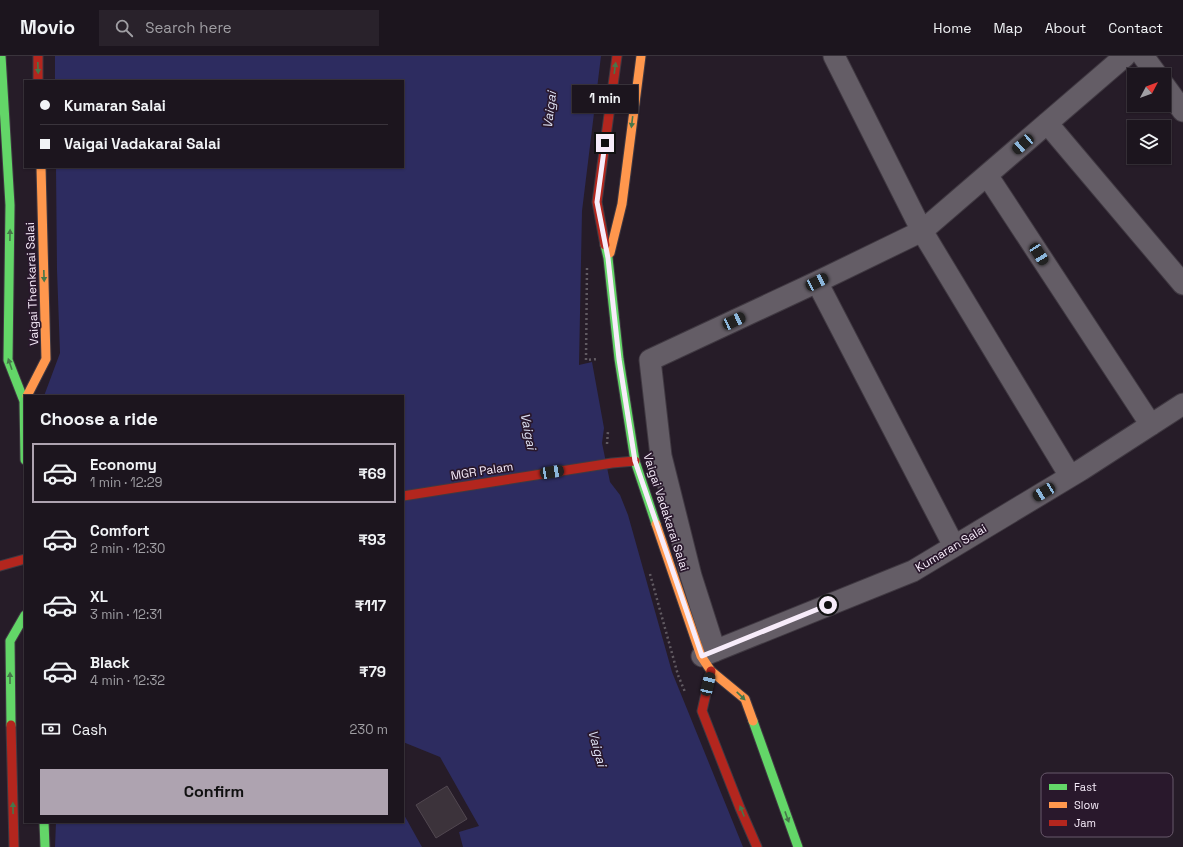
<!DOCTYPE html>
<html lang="en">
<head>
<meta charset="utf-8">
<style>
	:root { --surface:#1c151e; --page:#29222b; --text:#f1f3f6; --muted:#a09fa4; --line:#3a343c; --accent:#aea3b0 }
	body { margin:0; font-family:"Space Grotesk",sans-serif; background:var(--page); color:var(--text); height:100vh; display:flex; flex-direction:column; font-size:15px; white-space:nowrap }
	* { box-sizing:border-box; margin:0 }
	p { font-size:13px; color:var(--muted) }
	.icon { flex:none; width:22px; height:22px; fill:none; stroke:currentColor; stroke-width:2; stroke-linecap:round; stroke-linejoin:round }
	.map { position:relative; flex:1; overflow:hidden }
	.sheet { position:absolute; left:24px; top:339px; width:380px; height:428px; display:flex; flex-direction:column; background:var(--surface); border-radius:0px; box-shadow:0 1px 3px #0004,0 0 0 1px var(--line) }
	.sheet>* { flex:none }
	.top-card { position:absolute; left:24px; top:24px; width:380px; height:88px; border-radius:0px; box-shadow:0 1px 3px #0004,0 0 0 1px var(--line); display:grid; align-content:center; height:88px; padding:0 16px; background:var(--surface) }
	.needle { width:26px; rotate:49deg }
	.controls { position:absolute; left:1127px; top:12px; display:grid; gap:8px }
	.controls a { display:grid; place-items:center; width:44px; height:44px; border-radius:0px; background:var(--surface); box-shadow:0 1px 3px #0004,0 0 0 1px var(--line); font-size:20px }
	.end { position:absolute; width:18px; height:18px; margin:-9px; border:5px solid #f7ecfa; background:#111; box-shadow:0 0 0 2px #111 }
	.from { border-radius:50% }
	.bubble { position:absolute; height:28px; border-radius:0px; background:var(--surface); box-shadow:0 1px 3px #0004,0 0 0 1px var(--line); font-size:13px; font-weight:800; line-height:28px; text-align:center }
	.car { position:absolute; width:12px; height:24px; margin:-12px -6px; border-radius:5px; box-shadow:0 0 3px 1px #0007; background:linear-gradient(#222 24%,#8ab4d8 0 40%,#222 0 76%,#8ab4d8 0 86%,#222 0) }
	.top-card b { display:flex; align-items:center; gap:14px; height:38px; font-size:15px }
	.top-card b+b { border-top:1px solid var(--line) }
	.top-card i { width:10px; height:10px; background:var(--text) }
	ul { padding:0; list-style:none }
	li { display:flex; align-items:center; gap:12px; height:60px; margin:0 8px 6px; padding:0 8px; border:2px solid transparent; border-radius:0px }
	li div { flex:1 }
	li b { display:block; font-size:15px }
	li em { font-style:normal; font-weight:800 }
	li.on { border-color:var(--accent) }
	li>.icon { width:36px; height:36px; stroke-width:1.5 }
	h2 { padding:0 16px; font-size:18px; line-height:48px }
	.pay { display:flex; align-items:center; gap:10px; height:44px; padding:0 16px; font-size:15px }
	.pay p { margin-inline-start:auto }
	.primary-button { display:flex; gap:8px; margin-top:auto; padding:8px 16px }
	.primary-button a { flex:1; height:46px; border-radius:0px; background:var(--accent); color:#111; font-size:16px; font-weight:800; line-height:46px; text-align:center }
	header { display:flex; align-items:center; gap:24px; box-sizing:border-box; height:56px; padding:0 20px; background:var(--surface); border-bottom:1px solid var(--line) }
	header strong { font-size:19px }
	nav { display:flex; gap:22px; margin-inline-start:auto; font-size:14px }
	.search { width:280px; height:36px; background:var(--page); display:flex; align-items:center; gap:10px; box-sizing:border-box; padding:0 14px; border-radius:0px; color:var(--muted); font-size:15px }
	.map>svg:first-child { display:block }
</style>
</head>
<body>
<header>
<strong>Movio</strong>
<div class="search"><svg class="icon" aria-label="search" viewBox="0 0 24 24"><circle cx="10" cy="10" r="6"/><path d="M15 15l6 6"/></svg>Search here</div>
<nav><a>Home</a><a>Map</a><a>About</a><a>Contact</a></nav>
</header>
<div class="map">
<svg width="1183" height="791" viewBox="0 0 1183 791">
	<rect width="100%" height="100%" fill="#261c28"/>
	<!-- water -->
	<path fill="#2d2c60" d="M55 0H601L582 155 579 309 592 306 604 372 602 387 610 426 620 439 628 459 672 616 743 791H463L459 776 479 770 440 701 403 686V340H44L60 297 57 214 56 111H403V25H55Z
		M403 757 422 791H55L56 766H403Z"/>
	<!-- building -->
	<path fill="#3c333b" stroke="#514750" d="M447 730 467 763 436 782 416 749Z"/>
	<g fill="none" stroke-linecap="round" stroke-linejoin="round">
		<!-- street casing -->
		<g stroke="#403942" stroke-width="23">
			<path id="street" d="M834 0 922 175 1070 420
				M1143 0 1157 19
				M1164 29 1183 55
				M1047 67 1183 228
				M987 119 1151 369
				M817 226 954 490
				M715 595 691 520 661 400 650 304 817 226 922 175 1125 0
				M702 600 913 515 1081 414 1183 348"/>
		</g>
		<!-- fast casing -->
		<g stroke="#403942" stroke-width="11">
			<path id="fast" d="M1 0 10 149 8 304 24 345 25 404
				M605 189 608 202 619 303 635 405 656 468
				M753 665 798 791
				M11 669 10 585 25 559
				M44 766 45 791"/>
		</g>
		<!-- slow casing -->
		<g stroke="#403942" stroke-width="11">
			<path id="slow" d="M610 197 622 148 641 0
				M27 340 46 303 41 111
				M656 468 701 600 711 615 745 643 753 665"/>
		</g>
		<!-- jam casing -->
		<g stroke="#403942" stroke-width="11">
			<path id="jam" d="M38 0V25
				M605 189 597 146 617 0
				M403 440 612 407 635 405
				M0 510 25 503
				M711 615 702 655 740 752 757 791
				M11 669 14 791"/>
		</g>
		<!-- path -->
		<path stroke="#615a62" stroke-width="2.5" stroke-dasharray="2 3" stroke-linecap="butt" d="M587 212 586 304 598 303
			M607 388 608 375
			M650 518 678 619 685 636"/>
		<!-- street -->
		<use href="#street" stroke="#645d66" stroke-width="21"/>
		<!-- fast -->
		<use href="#fast" stroke="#63d668" stroke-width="9"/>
		<!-- slow -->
		<use href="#slow" stroke="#ff974d" stroke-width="9"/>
		<!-- jam -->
		<use href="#jam" stroke="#b3261e" stroke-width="9"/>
	</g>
	<!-- one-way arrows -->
	<defs><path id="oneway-solid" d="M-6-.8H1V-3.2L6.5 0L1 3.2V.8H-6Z"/></defs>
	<g fill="#46774a">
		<use href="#oneway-solid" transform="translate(38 12) rotate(88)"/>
		<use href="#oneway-solid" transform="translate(615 12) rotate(-82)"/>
		<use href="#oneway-solid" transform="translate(632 66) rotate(97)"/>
		<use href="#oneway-solid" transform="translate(10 179) rotate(-89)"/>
		<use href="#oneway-solid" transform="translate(44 220) rotate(88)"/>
		<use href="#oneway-solid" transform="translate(10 308) rotate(-109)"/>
		<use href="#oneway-solid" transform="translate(10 622) rotate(-90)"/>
		<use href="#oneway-solid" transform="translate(741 640) rotate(44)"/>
		<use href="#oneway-solid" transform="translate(13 752) rotate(-91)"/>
		<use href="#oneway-solid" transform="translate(742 755) rotate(-112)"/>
		<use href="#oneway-solid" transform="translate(787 761) rotate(70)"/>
	</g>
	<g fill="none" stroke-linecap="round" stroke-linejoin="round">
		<!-- route -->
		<path stroke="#f7ecfa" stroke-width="5" d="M605 87 597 146 608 202 619 303 635 405 702 600 828 549"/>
	</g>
	<g text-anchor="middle" stroke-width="3.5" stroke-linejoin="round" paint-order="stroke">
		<!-- street labels -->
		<g font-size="12" fill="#f7ecfa" stroke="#29182c">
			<text transform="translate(32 228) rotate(-92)" y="4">Vaigai Thenkarai Salai</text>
			<text transform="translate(482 415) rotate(-9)" y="4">MGR Palam</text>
			<text transform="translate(666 456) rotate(72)" y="4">Vaigai Vadakarai Salai</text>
			<text transform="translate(951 492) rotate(-31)" y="4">Kumaran Salai</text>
		</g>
		<!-- water labels -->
		<g font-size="13" font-style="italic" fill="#dcdff1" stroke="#29182c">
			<text transform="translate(549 54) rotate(-83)" y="5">Vaigai</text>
			<text transform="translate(529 375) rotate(79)" y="5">Vaigai</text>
			<text transform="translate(598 692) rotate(75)" y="5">Vaigai</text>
		</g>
	</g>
	<!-- legend -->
	<rect x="1041" y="717" width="132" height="64" rx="6" fill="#29182c" stroke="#67586a" stroke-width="1"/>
	<rect x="1049" y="728" width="18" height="6" fill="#63d668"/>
	<rect x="1049" y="746" width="18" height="6" fill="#ff974d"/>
	<rect x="1049" y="764" width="18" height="6" fill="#b3261e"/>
	<g font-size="11" fill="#f7ecfa">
		<text x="1074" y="735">Fast</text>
		<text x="1074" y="753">Slow</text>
		<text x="1074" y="771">Jam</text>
	</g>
</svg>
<div class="controls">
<a><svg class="needle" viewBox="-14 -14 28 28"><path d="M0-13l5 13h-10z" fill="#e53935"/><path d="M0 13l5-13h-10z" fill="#a09fa4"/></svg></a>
<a><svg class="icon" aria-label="layers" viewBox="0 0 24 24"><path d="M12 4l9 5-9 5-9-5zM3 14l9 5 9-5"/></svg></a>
</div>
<i class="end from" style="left:828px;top:549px"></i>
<i class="end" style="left:605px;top:87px"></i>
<div class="bubble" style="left:572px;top:29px;width:66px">1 min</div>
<i class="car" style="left:1023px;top:88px;rotate:229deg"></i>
<i class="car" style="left:1039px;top:198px;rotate:147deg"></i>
<i class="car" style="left:817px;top:226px;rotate:64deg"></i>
<i class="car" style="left:734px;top:265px;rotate:65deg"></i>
<i class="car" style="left:552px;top:416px;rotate:81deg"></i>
<i class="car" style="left:1044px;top:436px;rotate:239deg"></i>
<i class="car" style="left:708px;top:628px;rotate:13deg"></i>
<div class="top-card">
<b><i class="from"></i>Kumaran Salai</b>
<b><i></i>Vaigai Vadakarai Salai</b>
</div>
<section class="sheet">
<h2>Choose a ride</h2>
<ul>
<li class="on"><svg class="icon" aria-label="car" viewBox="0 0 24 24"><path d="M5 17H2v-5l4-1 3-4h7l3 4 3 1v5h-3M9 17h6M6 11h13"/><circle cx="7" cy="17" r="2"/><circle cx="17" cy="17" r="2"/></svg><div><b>Economy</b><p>1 min · 12:29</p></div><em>₹69</em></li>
<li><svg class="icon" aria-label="car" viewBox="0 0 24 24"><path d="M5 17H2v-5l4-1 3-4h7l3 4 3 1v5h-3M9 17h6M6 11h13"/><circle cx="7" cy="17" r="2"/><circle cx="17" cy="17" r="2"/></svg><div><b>Comfort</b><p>2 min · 12:30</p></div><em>₹93</em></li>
<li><svg class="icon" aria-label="car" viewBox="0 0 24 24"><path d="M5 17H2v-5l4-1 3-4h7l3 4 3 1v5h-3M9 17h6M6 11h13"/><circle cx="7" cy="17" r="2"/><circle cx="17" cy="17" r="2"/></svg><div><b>XL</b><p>3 min · 12:31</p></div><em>₹117</em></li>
<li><svg class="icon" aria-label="car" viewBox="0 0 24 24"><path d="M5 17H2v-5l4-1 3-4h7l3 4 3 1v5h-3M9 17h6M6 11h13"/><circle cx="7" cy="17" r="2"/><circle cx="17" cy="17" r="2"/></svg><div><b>Black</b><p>4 min · 12:32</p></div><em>₹79</em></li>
</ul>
<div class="pay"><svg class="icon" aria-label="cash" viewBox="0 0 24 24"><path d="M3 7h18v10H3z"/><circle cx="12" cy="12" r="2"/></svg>Cash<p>230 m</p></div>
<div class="primary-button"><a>Confirm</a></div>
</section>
</div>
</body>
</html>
